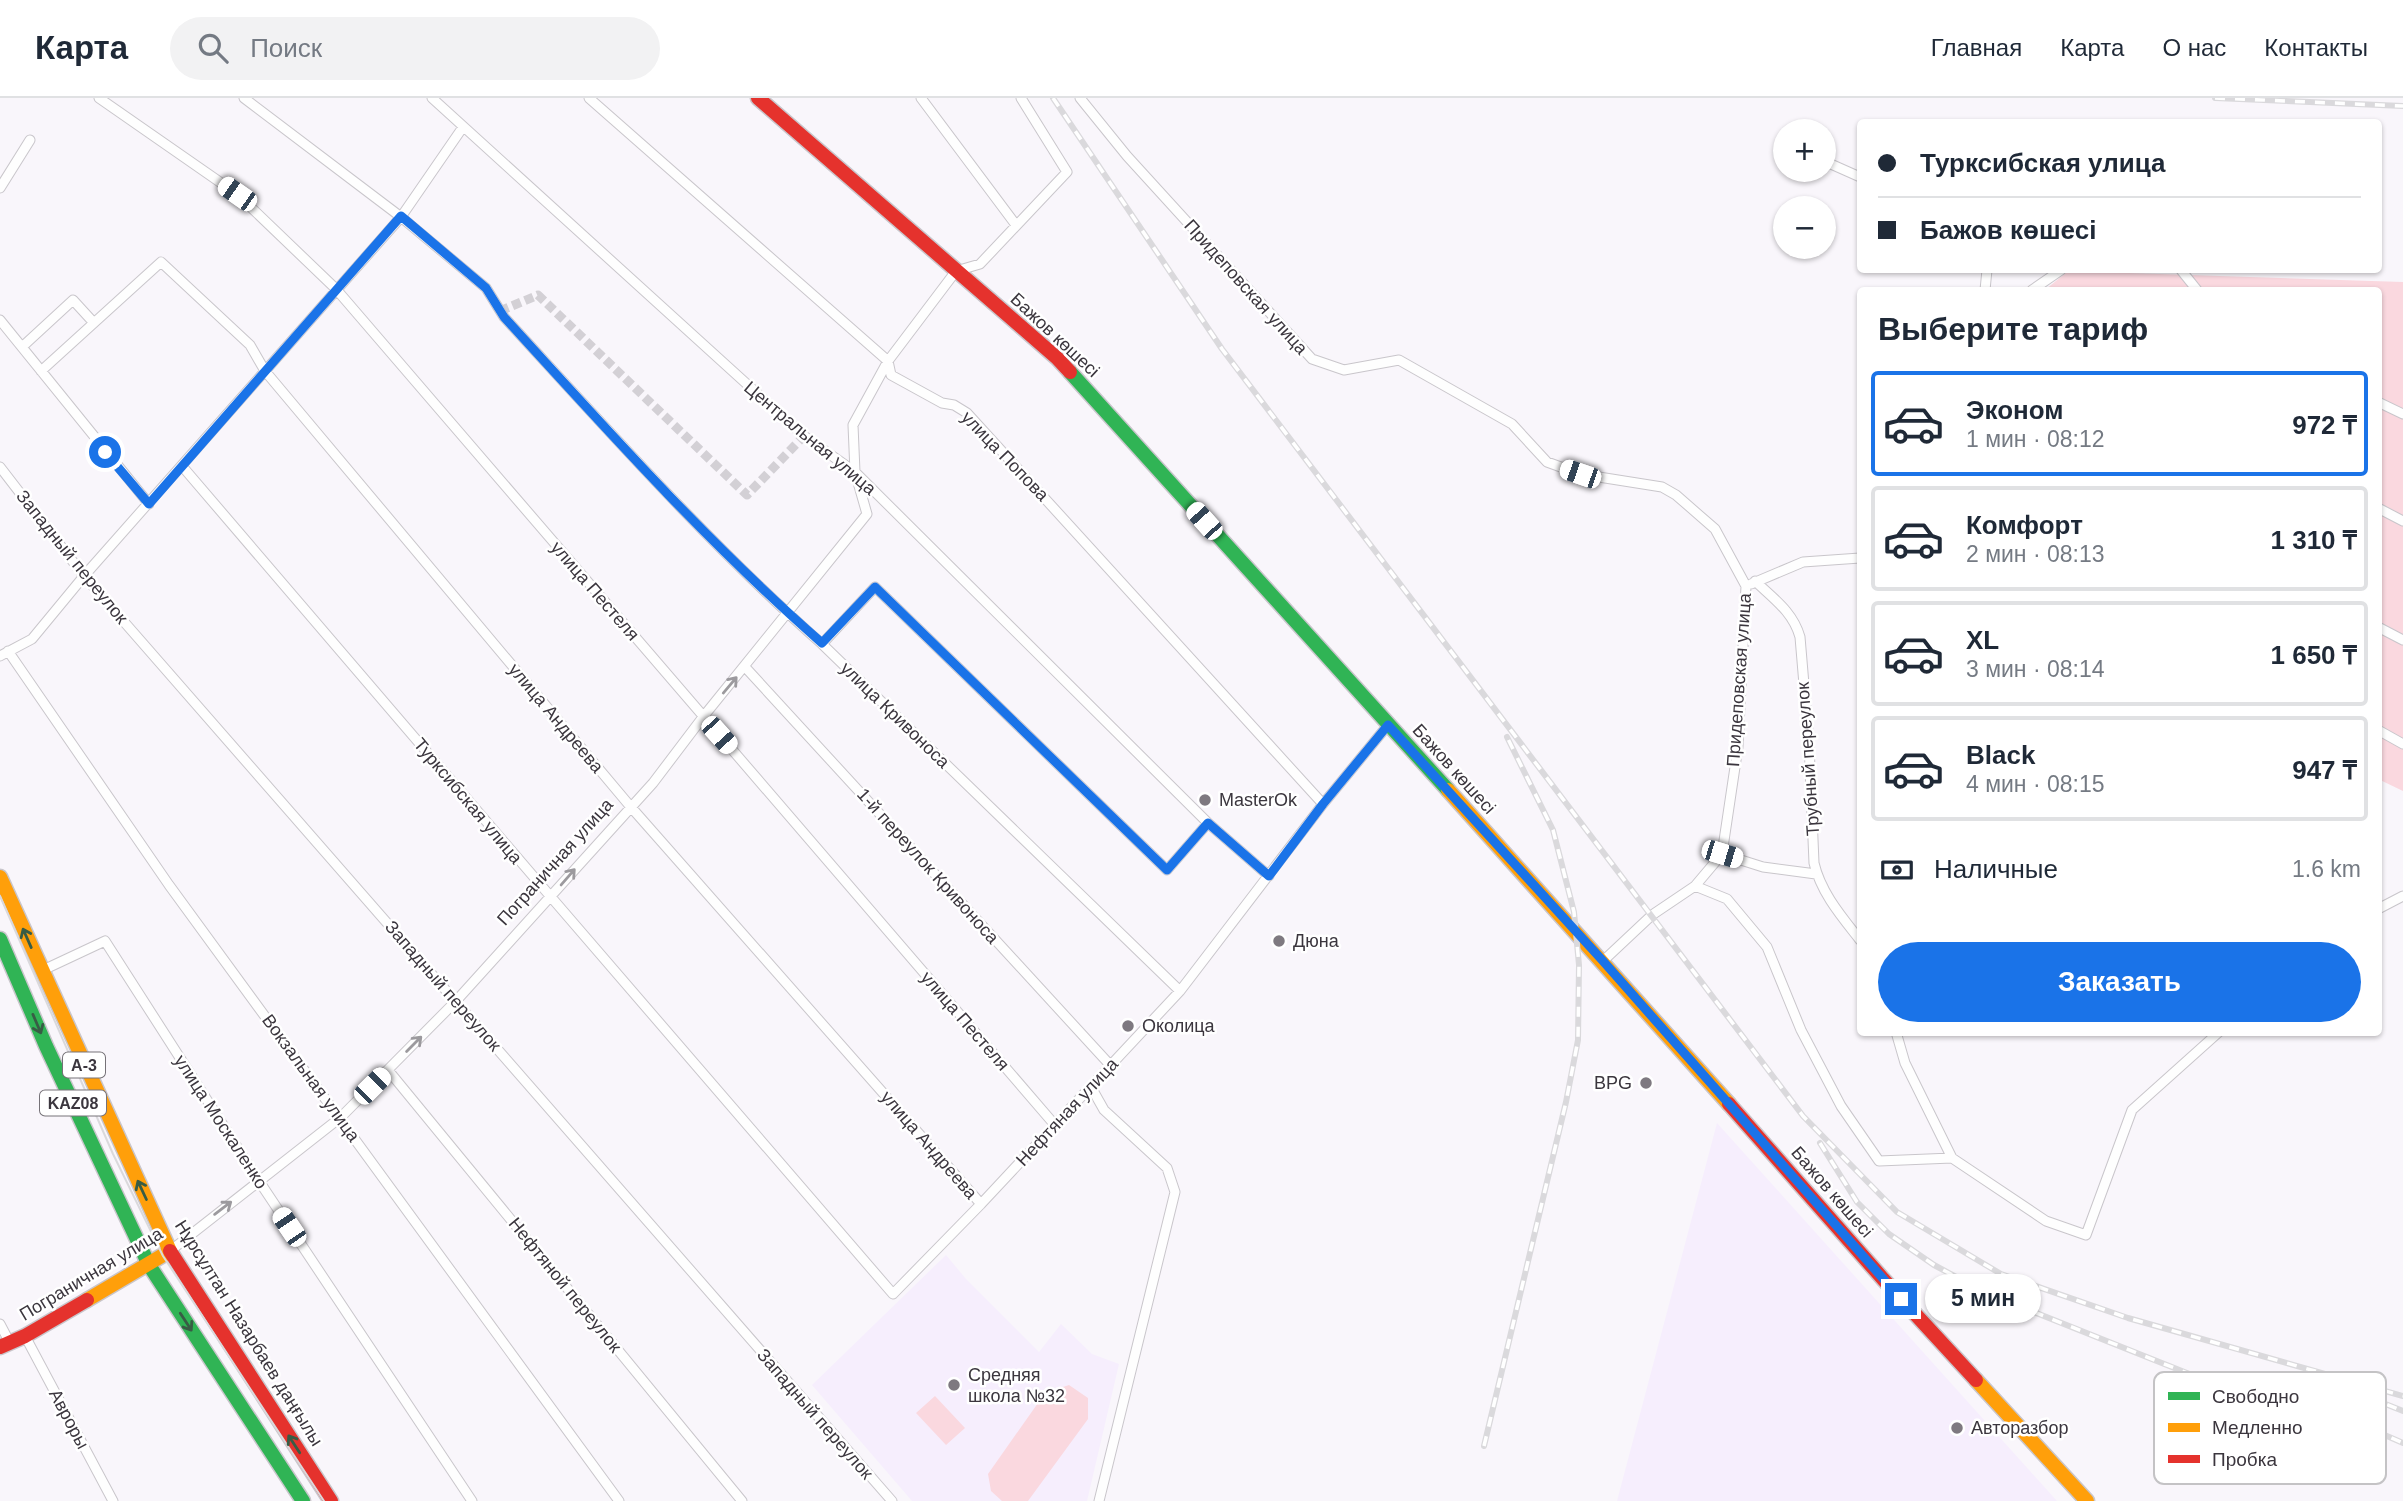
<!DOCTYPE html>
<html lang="ru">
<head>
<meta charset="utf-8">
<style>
	:root { --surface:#fff; --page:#f2f2f3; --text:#1f2937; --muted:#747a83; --line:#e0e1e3; --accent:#1a73e8 }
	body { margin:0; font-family:Helvetica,sans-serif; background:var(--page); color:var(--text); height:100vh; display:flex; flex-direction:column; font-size:26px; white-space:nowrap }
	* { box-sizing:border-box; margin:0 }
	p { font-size:23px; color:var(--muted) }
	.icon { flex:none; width:38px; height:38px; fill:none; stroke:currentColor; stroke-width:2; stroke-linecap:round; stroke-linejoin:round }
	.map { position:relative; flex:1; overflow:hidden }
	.details { position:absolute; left:1857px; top:189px; width:525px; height:749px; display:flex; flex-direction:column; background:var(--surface); border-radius:7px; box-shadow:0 2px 5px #0004 }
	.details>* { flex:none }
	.hud { position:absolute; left:1857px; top:21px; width:525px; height:154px; border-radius:7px; box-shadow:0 2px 5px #0004; display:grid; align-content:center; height:154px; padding:0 21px; background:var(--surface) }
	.controls { position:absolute; left:1773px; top:21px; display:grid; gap:14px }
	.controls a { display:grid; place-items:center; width:63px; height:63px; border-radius:50%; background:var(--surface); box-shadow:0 2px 5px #0004; font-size:35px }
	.end { position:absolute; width:32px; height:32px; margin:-16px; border:9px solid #1a73e8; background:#fff; box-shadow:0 0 0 4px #fff }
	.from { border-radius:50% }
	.bubble { position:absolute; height:49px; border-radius:24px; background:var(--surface); box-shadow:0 2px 5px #0004; font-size:23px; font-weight:700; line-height:49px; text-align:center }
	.car { position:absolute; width:21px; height:42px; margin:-21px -10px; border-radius:9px; box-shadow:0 0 5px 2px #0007; background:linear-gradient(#fff 24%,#345 0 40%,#fff 0 76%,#345 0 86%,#fff 0) }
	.hud b { display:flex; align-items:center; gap:24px; height:66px; font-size:26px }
	.hud b+b { border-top:2px solid var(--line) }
	.hud i { width:18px; height:18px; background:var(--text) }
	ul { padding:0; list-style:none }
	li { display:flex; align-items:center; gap:21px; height:105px; margin:0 14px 10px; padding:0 7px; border:4px solid var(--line); border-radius:7px }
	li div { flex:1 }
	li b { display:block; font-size:26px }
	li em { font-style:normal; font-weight:700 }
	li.selected { border-color:var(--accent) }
	li>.icon { width:63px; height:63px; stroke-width:1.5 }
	h2 { padding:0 21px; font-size:32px; line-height:84px }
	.pay { display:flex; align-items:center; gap:18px; height:77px; padding:0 21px; font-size:26px }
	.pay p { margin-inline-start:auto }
	.cta { display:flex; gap:14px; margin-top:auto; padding:14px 21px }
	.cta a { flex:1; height:80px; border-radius:42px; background:var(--accent); color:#fff; font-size:28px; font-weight:700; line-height:80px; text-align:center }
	header { display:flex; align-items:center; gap:42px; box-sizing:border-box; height:98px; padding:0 35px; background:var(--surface); border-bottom:2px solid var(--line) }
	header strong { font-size:33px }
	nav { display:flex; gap:38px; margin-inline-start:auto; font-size:24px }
	.search { width:490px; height:63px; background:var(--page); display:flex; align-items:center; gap:18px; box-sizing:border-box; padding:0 24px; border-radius:38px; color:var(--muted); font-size:26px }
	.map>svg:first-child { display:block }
</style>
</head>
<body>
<header>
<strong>Карта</strong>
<div class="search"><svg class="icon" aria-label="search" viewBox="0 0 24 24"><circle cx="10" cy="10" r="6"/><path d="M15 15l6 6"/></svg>Поиск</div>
<nav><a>Главная</a><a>Карта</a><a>О нас</a><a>Контакты</a></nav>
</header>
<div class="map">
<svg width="2403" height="1403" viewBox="0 0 2403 1403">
	<rect width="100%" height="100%" fill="#f9f6fb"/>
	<!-- built -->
	<path fill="#f6eefd" d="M1717 1025 2057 1403H1617Z
		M946 1157 966 1181 1039 1254 1061 1226 1092 1256 1119 1266 1087 1403H912L812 1287Z"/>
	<!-- green -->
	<path fill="#fad8df" d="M2068 173 2403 184V693L2378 681V192H2045Z
		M1069 1287 1088 1300V1321L1028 1403H1002L991 1393 988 1376 1045 1295Z
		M935 1298 965 1330 946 1347 916 1315Z"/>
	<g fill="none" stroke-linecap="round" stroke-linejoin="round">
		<!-- street-tunnel -->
		<path stroke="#d3d0d5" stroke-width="9" stroke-dasharray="9 4.5" stroke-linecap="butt" d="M500 213 538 197 747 397 804 338"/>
		<!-- street casing -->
		<g stroke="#c9c6cb" stroke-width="11">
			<path id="street" d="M99 0 237 96 336 191 1054 1026
				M244 0 401 119 486 190 504 219C607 331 708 445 822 546L1180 893
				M432 0 804 338 855 374 1208 725 1269 778
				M589 0 888 263 891 277 942 305 954 307 967 315 1323 706
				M921 0 1016 127
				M1080 0 1127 58 1312 261 1344 272 1399 262 1512 326 1547 364 1580 376 1662 389 1676 397 1715 431 1746 488 1738 649 1722 756 1695 788 1652 817 1603 863
				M1824 63 1860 79
				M0 90 30 42
				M2181 172 2197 192
				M1985 192 1987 172
				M2032 192 2061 172
				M0 222 149 406
				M22 249 73 202 94 225
				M41 273 161 164 250 247 265 273 630 708 981 1106
				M2378 304 2403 316
				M182 368 551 799 893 1196 981 1106 1180 893 1323 706 1388 627
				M0 369 84 478 892 1403
				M2378 410 2403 423
				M1755 483C1774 501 1793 514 1800 539L1809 646 1814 765C1821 795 1842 819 1860 842
				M1751 486 1803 464 1860 460
				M2378 529 2403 542
				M822 546 875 489 1167 772 1208 725
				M8 553 169 787 619 1403
				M0 558 32 541 84 478 401 119 463 29
				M745 569 1111 968
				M2378 632 2403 646
				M1722 756 1763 769 1816 776
				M1695 788 1727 801 1767 849 1801 932 1841 1008 1879 1063 1952 1060 2046 1123 2086 1137 2132 1012 2219 934
				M2378 811 2403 798
				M41 873 105 843 259 1083 472 1403
				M1896 934 1905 965 1952 1060
				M388 972 742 1403
				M1091 989 1104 1012 1167 1070 1175 1094 1099 1403
				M170 1153 341 1019 456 903 653 685 703 619 867 416 855 374 853 327 888 263 956 173 980 166 1067 74 1021 0
				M0 1226 10 1245
				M25 1238 113 1403"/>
		</g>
		<!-- fast casing -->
		<g stroke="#c9c6cb" stroke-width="17">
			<path id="fast" d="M1070 274 1448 692
				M0 841 46 948 149 1167
				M149 1167 303 1403"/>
		</g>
		<!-- slow casing -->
		<g stroke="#c9c6cb" stroke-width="17">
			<path id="slow" d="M1448 692 1729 1006
				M0 779 170 1153 87 1202
				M1976 1282 2087 1403"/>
		</g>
		<!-- jam casing -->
		<g stroke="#c9c6cb" stroke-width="17">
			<path id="jam" d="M758 0 1057 260 1070 274
				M1729 1006 1883 1181 1976 1282
				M170 1153 331 1403
				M0 1249 25 1238 87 1202"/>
		</g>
		<!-- street -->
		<use href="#street" stroke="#fefefe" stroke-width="9"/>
		<!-- fast -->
		<use href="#fast" stroke="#30b455" stroke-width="14"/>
		<!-- slow -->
		<use href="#slow" stroke="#ff9f0a" stroke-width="14"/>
		<!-- jam -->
		<use href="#jam" stroke="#e5322d" stroke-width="14"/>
		<!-- tram -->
		<path stroke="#dad9dc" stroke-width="2" d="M0 798 113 1056 163 1158 324 1403"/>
		<!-- rail casing -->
		<g stroke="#dad9dc" stroke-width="6">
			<path id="rail" d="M1053 0 1222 251 1803 1018 1897 1114 2001 1176 2128 1220 2403 1298
				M2215 0 2403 8
				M1820 1045 1857 1104 1889 1136 1934 1167 1984 1194 2217 1287 2266 1303 2318 1313 2371 1331 2403 1345
				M2350 1292 2403 1313
				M1484 1348 1566 1004 1578 942 1579 867 1574 814 1553 732 1507 639"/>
		</g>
		<!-- rail -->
		<use href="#rail" stroke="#fff" stroke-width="3.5" stroke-dasharray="10" stroke-linecap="butt"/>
	</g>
	<!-- one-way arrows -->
	<defs><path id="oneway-shaft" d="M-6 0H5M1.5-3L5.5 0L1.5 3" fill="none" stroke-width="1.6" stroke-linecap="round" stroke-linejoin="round" transform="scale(1.75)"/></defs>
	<g stroke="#9c9a9e">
		<use href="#oneway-shaft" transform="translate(730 587) rotate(-50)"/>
		<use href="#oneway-shaft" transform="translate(568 779) rotate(-49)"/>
		<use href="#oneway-shaft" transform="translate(414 946) rotate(-45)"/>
		<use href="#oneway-shaft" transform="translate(223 1110) rotate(-37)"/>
	</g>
	<g stroke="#385c45">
		<use href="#oneway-shaft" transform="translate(27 840) rotate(-114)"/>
		<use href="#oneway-shaft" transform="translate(37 926) rotate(67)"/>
		<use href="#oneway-shaft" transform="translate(142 1092) rotate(-115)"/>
		<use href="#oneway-shaft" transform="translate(186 1224) rotate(57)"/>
		<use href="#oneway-shaft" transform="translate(294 1346) rotate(-123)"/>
	</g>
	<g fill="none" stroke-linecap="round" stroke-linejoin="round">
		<!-- route -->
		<path stroke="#1a73e8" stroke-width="9" d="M105 354 149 406 401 118 486 190 504 219C606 331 708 445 822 545L875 489 1167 772 1208 725 1269 778 1323 706 1388 627 1603 863 1901 1201"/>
	</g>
	<!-- markers -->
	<g fill="#7e7980" stroke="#fff" stroke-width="2.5">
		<circle cx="1205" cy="702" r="7"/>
		<circle cx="1279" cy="843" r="7"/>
		<circle cx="1128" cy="928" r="7"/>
		<circle cx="1646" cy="985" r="7"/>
		<circle cx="954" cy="1287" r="7"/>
		<circle cx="1957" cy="1330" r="7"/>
	</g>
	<g text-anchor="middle" stroke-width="5" stroke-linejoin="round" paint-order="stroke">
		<!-- shield labels -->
		<g fill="#fff" stroke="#767278" stroke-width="2">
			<rect x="63" y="954.5" width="42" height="25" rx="5"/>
			<rect x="40" y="992.5" width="66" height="25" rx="5"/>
		</g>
		<g font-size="16" font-weight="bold" fill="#3b363e">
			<text x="84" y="973">А-3</text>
			<text x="73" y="1011">KAZ08</text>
		</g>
		<!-- street labels -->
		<g font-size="18" fill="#3b363e" stroke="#fff">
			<text transform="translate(1246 189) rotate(48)" y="6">Придеповская улица</text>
			<text transform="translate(1055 237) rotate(43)" y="6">Бажов көшесі</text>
			<text transform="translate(810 340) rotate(40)" y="6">Центральная улица</text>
			<text transform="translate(1005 358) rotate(46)" y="6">улица Попова</text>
			<text transform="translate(72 459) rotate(51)" y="6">Западный переулок</text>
			<text transform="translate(595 493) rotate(49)" y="6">улица Пестеля</text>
			<text transform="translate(1739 582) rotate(-86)" y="6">Придеповская улица</text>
			<text transform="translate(895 617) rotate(44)" y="6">улица Кривоноса</text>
			<text transform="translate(556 620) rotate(50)" y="6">улица Андреева</text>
			<text transform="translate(1808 661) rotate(-94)" y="6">Трубный переулок</text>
			<text transform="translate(1454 671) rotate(48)" y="6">Бажов көшесі</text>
			<text transform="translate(468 703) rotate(50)" y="6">Турксибская улица</text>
			<text transform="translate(555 764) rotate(-48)" y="6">Пограничная улица</text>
			<text transform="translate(928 768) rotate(48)" y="6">1-й переулок Кривоноса</text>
			<text transform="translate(443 888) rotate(49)" y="6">Западный переулок</text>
			<text transform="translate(965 923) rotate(49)" y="6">улица Пестеля</text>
			<text transform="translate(311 980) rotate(54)" y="6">Вокзальная улица</text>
			<text transform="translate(1067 1014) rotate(-47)" y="6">Нефтяная улица</text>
			<text transform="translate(221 1024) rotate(57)" y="6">улица Москаленко</text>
			<text transform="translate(929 1047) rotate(49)" y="6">улица Андреева</text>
			<text transform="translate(1832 1094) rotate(49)" y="6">Бажов көшесі</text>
			<text transform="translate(91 1176) rotate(-31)" y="6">Пограничная улица</text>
			<text transform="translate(565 1187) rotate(51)" y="6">Нефтяной переулок</text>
			<text transform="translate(249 1235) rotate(58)" y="6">Нұрсұлтан Назарбаев даңғылы</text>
			<text transform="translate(815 1316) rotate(49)" y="6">Западный переулок</text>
			<text transform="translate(69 1321) rotate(62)" y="6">Авроры</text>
		</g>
		<!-- poi labels -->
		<g font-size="18" fill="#3b363e" stroke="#fff" text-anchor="start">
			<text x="1219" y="708">MasterOk</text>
			<text x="1293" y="849">Дюна</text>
			<text x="1142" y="934">Околица</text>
			<text x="1632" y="991" text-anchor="end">BPG</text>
			<text x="968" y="1283">Средняя<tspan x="968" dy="21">школа №32</tspan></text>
			<text x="1971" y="1336">Авторазбор</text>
		</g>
	</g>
	<!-- legend -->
	<rect x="2154" y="1274" width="232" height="112" rx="10" fill="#fff" stroke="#c4c3c5" stroke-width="2"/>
	<rect x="2168" y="1294" width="32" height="8" fill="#30b455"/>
	<rect x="2168" y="1325" width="32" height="9" fill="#ff9f0a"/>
	<rect x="2168" y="1357" width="32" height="8" fill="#e5322d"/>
	<g font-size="19" fill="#3b363e">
		<text x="2212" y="1305">Свободно</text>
		<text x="2212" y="1336">Медленно</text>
		<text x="2212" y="1368">Пробка</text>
	</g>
</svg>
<div class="controls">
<a>+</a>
<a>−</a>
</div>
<i class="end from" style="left:105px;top:354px"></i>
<i class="end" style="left:1901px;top:1201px"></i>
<div class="bubble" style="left:1925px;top:1176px;width:116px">5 мин</div>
<i class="car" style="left:237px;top:96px;rotate:305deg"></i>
<i class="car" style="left:1580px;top:376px;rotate:289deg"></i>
<i class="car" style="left:1204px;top:423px;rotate:318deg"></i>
<i class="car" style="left:719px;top:637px;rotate:138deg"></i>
<i class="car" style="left:1722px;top:756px;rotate:107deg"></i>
<i class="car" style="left:372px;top:988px;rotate:45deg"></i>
<i class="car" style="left:289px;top:1129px;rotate:326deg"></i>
<div class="hud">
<b><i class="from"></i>Турксибская улица</b>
<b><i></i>Бажов көшесі</b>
</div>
<section class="details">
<h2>Выберите тариф</h2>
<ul>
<li class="selected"><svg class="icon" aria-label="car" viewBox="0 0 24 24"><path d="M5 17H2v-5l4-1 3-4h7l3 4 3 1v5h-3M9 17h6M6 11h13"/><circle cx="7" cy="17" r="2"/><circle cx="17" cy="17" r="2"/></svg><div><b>Эконом</b><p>1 мин · 08:12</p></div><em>972 ₸</em></li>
<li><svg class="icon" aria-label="car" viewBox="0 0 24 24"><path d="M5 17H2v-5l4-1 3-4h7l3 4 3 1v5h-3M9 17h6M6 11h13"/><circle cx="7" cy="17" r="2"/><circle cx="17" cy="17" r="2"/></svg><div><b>Комфорт</b><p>2 мин · 08:13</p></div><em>1 310 ₸</em></li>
<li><svg class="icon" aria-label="car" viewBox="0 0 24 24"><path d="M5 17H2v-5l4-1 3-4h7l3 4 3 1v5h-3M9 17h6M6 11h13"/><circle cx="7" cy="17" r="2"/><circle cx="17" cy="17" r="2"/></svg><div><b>XL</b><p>3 мин · 08:14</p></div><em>1 650 ₸</em></li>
<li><svg class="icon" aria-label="car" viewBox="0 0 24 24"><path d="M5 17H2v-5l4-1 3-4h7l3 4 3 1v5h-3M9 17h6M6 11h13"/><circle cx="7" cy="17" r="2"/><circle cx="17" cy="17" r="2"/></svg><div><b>Black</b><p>4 мин · 08:15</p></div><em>947 ₸</em></li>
</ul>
<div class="pay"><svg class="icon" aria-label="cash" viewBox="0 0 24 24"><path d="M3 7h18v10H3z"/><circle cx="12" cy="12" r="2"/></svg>Наличные<p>1.6 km</p></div>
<div class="cta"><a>Заказать</a></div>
</section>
</div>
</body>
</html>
